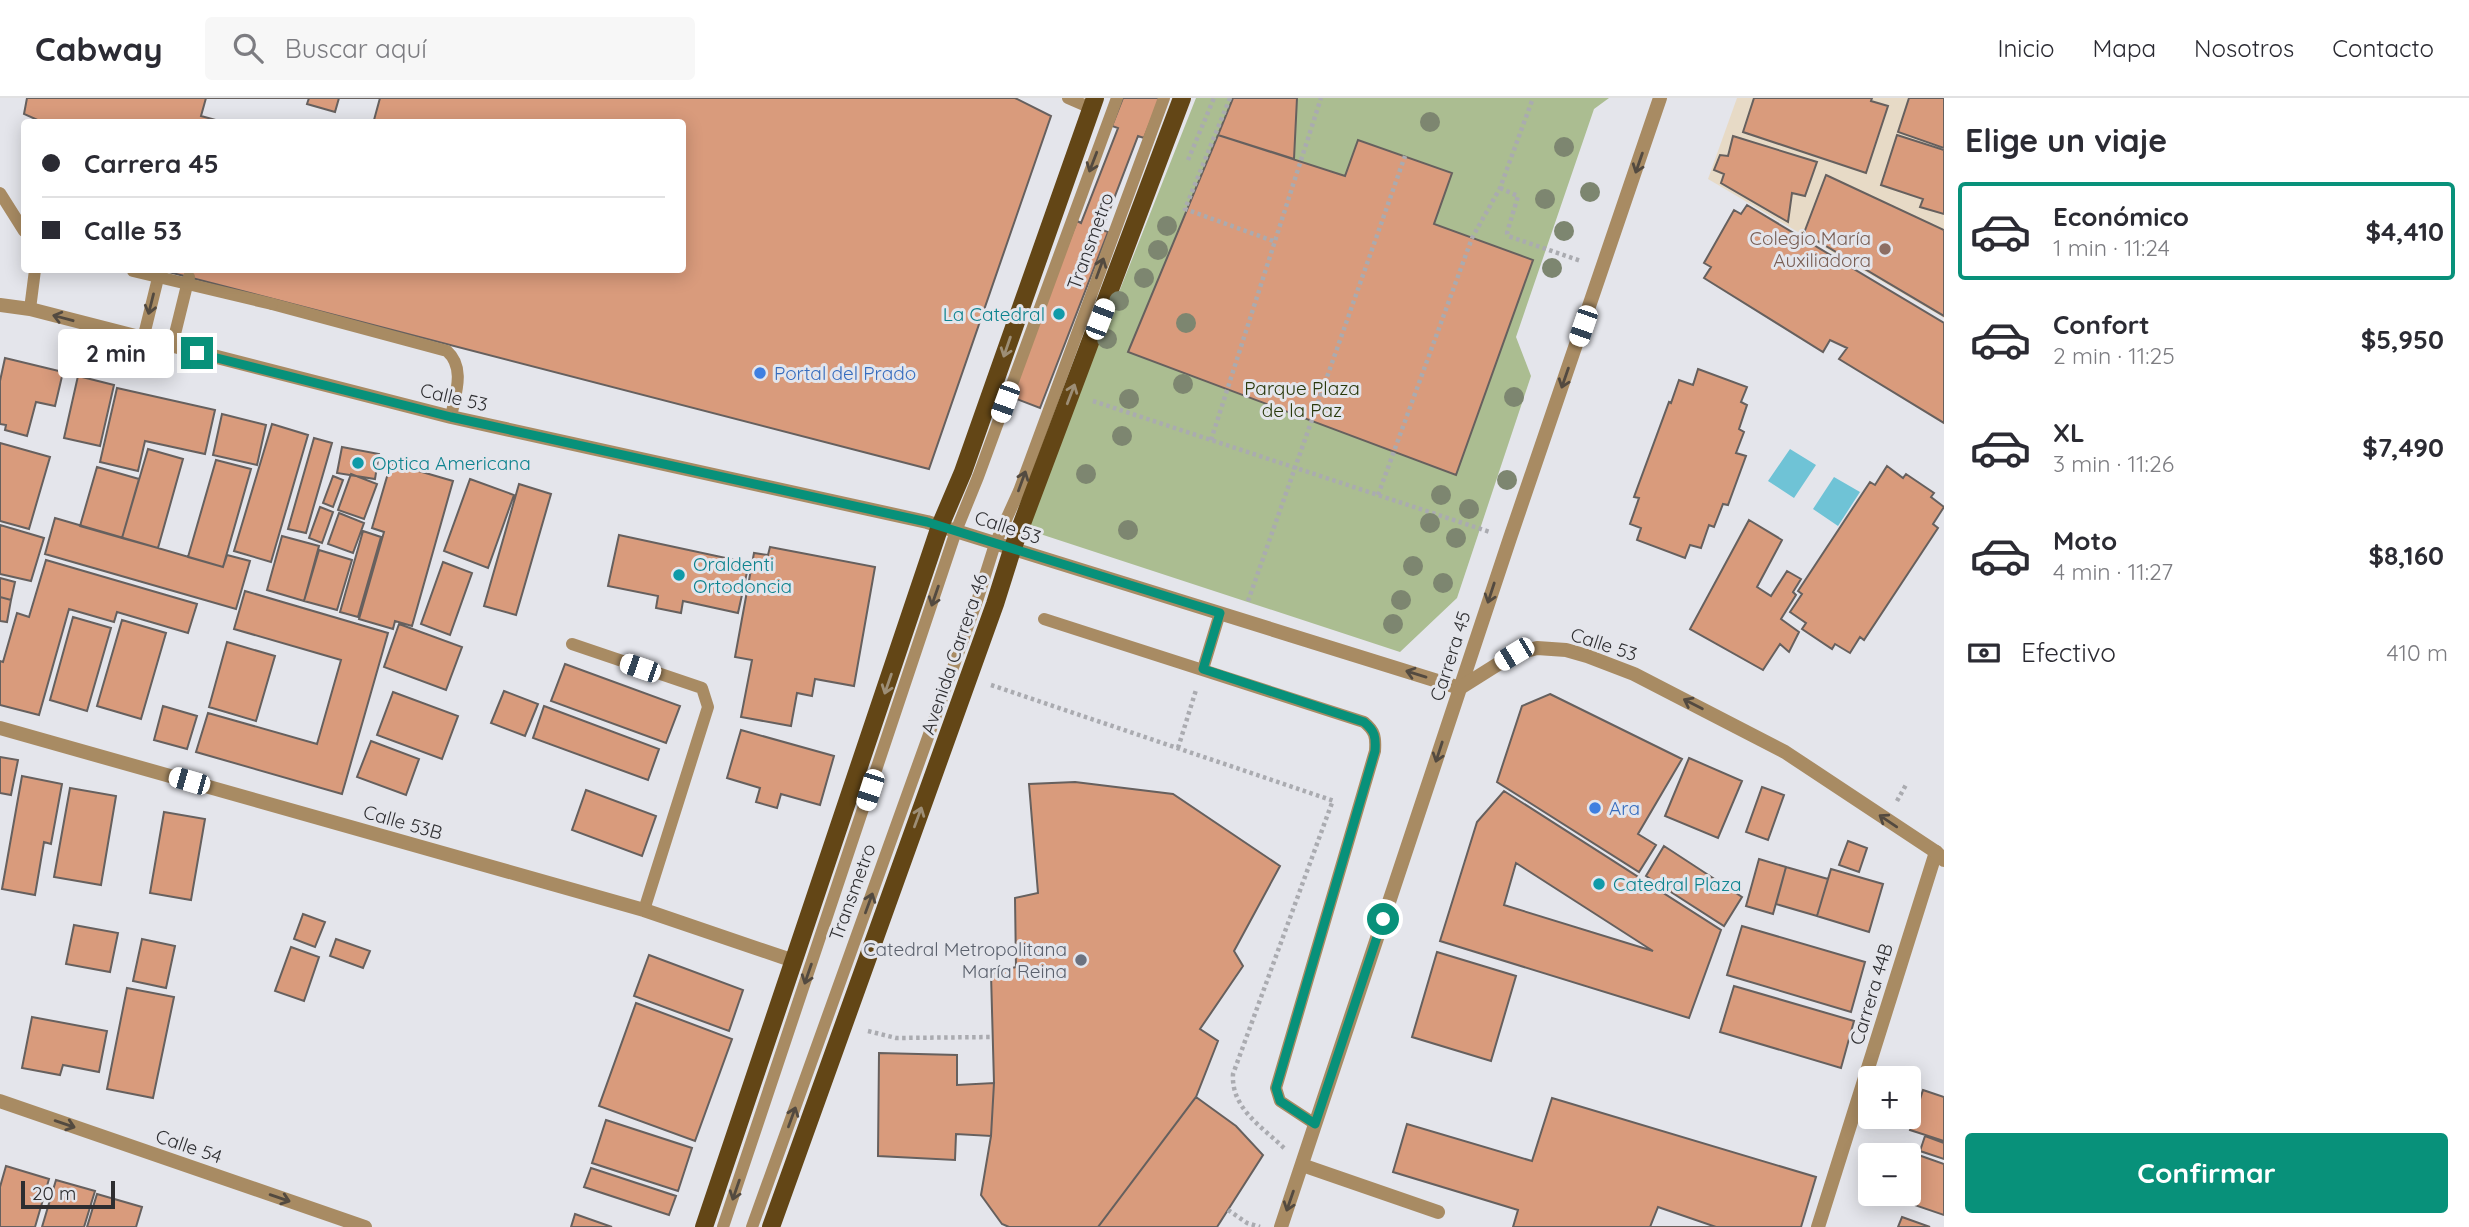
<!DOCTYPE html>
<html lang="es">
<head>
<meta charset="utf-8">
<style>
	:root { --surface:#fff; --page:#f7f7f7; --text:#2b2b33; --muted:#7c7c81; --line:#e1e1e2; --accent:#08917a }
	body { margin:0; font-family:Quicksand,sans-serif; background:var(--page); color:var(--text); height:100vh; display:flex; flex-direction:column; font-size:26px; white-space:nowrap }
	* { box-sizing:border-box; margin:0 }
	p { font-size:23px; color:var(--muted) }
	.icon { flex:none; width:38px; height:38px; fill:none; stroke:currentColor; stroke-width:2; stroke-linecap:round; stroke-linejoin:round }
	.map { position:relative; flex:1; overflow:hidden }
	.side { display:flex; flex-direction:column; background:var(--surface); width:525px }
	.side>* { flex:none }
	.top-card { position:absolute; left:21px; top:21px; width:665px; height:154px; border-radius:7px; box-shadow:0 4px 18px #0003; display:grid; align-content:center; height:154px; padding:0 21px; background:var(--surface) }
	.tools { position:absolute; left:1858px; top:968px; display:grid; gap:14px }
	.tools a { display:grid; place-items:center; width:63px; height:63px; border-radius:7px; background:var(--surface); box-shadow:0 4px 18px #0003; font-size:35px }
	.scale { position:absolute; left:21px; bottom:18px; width:94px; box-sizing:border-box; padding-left:7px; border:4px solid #2e2e31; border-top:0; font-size:19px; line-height:24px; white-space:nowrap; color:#2e2e31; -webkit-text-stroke:5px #e4e5eb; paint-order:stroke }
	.end { position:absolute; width:32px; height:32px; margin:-16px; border:9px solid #08917a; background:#fff; box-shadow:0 0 0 4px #fff }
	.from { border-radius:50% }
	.bubble { position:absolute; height:49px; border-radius:7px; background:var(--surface); box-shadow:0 4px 18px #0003; font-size:23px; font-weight:700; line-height:49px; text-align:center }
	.car { position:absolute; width:21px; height:42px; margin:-21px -10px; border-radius:9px; box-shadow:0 0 5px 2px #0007; background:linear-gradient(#fff 24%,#345 0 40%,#fff 0 76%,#345 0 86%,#fff 0) }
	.top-card b { display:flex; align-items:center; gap:24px; height:66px; font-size:26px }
	.top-card b+b { border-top:2px solid var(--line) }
	.top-card i { width:18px; height:18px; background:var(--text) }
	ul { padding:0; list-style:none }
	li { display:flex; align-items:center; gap:21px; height:98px; margin:0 14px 10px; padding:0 7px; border:4px solid transparent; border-radius:7px }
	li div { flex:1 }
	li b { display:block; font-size:26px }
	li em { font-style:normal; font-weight:700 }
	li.selected { border-color:var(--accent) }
	li>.icon { width:63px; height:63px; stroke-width:1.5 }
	h2 { padding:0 21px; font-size:32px; line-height:84px }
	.pay { display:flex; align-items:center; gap:18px; height:77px; padding:0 21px; font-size:26px }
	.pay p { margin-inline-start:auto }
	.button { display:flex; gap:14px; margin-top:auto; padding:14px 21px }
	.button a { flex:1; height:80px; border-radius:7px; background:var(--accent); color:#fff; font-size:28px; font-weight:700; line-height:80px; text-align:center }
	header { display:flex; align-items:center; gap:42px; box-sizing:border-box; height:98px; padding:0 35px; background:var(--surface); border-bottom:2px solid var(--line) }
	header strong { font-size:33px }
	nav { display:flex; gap:38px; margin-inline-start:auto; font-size:24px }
	.search { width:490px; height:63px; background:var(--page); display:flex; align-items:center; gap:18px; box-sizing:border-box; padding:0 24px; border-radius:7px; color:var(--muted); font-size:26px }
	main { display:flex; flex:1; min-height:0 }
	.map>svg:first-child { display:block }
</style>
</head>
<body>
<header>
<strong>Cabway</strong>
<div class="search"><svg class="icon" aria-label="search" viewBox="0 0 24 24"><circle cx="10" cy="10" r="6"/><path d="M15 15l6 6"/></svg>Buscar aquí</div>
<nav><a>Inicio</a><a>Mapa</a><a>Nosotros</a><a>Contacto</a></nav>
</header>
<main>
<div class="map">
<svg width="1944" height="1129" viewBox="0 0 1944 1129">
	<rect width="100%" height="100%" fill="#e4e5eb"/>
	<!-- education -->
	<path fill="#e7dac6" d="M1737 0H1944V220L1708 81Z"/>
	<!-- green -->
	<path fill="#abbd91" d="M1196 0H1609L1594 11 1516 239 1531 278 1457 500 1400 554 1025 431Z"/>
	<!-- water -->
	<path fill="#6fc3d6" d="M1790 351 1816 367 1794 400 1768 383Z
		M1834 379 1860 394 1838 428 1813 411Z"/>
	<!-- building -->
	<path fill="#d99b7c" stroke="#66605e" stroke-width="2" fill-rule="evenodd" d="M27 0H1015L1051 18 929 371 161 172H682V24H42L24 16Z
		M206 0H309L307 6 335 14 339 0H380L374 22 383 24H223L201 18Z
		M1123 0H1160L1144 40 1138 38 1102 132 1108 134 1040 310 1009 298 1077 123 1081 125 1118 30 1112 28Z
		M1233 0H1297L1294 61 1218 37Z
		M1754 0H1872L1871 3 1888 8 1866 75 1743 34Z
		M1909 0H1944V50L1898 34Z
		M1218 37 1345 78 1358 42 1452 75 1434 126 1533 162 1456 377 1128 254Z
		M1897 37 1944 52V116L1920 109 1923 101 1881 87Z
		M1733 38 1817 64 1805 98 1792 95 1788 124 1721 85 1724 76 1714 72 1720 57 1728 58Z
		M1826 77 1944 132V218L1804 135Z
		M1747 107 1944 225V325L1839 261 1847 250 1830 242 1823 254 1704 180 1711 169 1704 165 1734 112 1741 116Z
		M5 260 63 274 55 308 36 304 27 338 5 332 6 327 0 326V283Z
		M1698 271 1747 289 1741 304 1747 307 1739 331 1744 334 1736 355 1746 358 1728 407 1723 406 1714 429 1709 427 1701 450 1690 447 1685 460 1637 442 1641 430 1630 426 1639 400 1634 399 1669 304 1671 305 1679 282 1693 287Z
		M78 278 114 287 100 348 64 340Z
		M117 290 215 312 205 356 145 343 138 373 100 364Z
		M222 316 266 327 257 367 213 357Z
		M272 326 308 337 271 464 234 453Z
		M314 340 332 345 306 435 288 431Z
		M0 345 50 359 29 431 0 423Z
		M342 349 379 356 375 381 337 375Z
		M148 351 183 361 158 450 122 440Z
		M216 362 251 371 223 469 188 459Z
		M391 365 453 383 412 528 395 523 393 531 359 521 384 434 372 430Z
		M1887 368 1903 380 1906 376 1934 395 1931 399 1944 409 1933 426 1938 430 1864 542 1860 539 1850 555 1835 546 1832 551 1802 531 1806 525 1790 514 1802 496 1798 493 1870 384 1875 387Z
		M97 369 139 381 122 440 80 428Z
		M351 376 377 386 364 421 338 412Z
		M333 378 343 382 333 409 323 405Z
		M470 381 514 397 488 470 444 453Z
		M519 386 551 396 516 517 484 508Z
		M320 409 333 414 322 445 309 440Z
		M339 415 364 425 353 455 328 446Z
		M55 420 223 469 227 457 250 463 236 511 45 456Z
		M1749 422 1782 442 1757 489 1771 498 1787 473 1801 481 1793 494 1796 497 1781 521 1799 534 1789 554 1780 546 1763 572 1690 531Z
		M0 427 44 440 31 483 0 476Z
		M363 433 381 439 358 519 340 514Z
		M619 437 749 465 738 515 683 503 681 515 656 510 658 498 608 488Z
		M282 438 319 448 304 503 267 492Z
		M770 449 875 469 854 588 815 581 812 598 797 595 791 628 741 619 752 562 735 559 754 455 768 457Z
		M319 452 352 462 337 512 304 503Z
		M46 462 197 506 188 535 117 514 114 524 69 511 39 617 0 607V563L3 564 17 515 29 519Z
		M443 464 472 475 450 537 421 526Z
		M0 480 15 484 11 502 0 499Z
		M245 493 388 535 342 696 196 654 208 615 317 646 341 562 234 531Z
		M0 499 11 502 7 524 0 523Z
		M73 519 111 530 87 613 50 602Z
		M122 522 166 535 141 621 97 608Z
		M399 526 462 549 446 592 384 569Z
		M227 544 275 558 256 623 209 609Z
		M565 566 680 608 666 645 551 603Z
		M504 593 538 606 525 638 491 625Z
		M393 594 458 618 442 661 377 637Z
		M1550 596 1682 661 1638 736 1656 747 1639 774 1497 684 1522 608Z
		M163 608 197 618 187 651 154 642Z
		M544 608 659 651 648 682 533 640Z
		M741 632 834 658 820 707 781 696 777 710 756 704 760 690 727 680Z
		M371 643 419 661 406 697 357 679Z
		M0 659 18 662 11 697 0 695Z
		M1689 660 1742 683 1718 740 1665 718Z
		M22 678 62 686 51 746 44 744 35 797 2 791Z
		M1075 684 1173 696 1280 768 1234 853 1243 868 1200 931 1218 943 1196 999 1098 1129H1009L1002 1126 981 1097 991 1038 994 985 991 876 1016 869 1015 800 1038 795 1029 686Z
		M1762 689 1784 697 1768 742 1746 734Z
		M70 690 116 698 101 787 54 779Z
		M586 692 656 718 642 758 572 732Z
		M1504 693 1721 832 1689 920 1440 843 1477 724ZM1516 765 1653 853 1504 807Z
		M164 714 205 721 191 802 150 795Z
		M1848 743 1867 750 1859 774 1839 767Z
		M1664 748 1742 799 1724 828 1646 778Z
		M1759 761 1786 769 1773 816 1746 808Z
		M1786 769 1828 781 1817 818 1776 806Z
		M1831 771 1883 786 1869 834 1817 818Z
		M303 816 325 824 315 849 294 841Z
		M74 827 118 835 110 874 66 866Z
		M1742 828 1865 864 1851 914 1727 877Z
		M142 841 175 848 166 890 133 883Z
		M336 841 370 853 363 870 330 858Z
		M291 849 319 859 304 903 275 893Z
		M1437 854 1516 878 1491 963 1412 939Z
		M649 857 743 892 729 933 634 898Z
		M1734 888 1854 923 1841 970 1720 934Z
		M127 890 174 899 153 1000 107 991Z
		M636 905 732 941 695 1043 599 1008Z
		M32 919 107 933 99 974 63 967 60 977 22 970Z
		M879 955 957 957V987L994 985 991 1038 956 1036 955 1062 878 1058Z
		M1923 992 1944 999V1043L1910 1032Z
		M1196 999 1236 1028 1263 1057 1217 1129H1098Z
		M1552 1000 1816 1079 1801 1129H1513L1518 1112 1393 1074 1407 1026 1532 1063Z
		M606 1022 692 1050 678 1093 592 1065Z
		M1925 1038 1944 1045V1061L1920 1053Z
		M1910 1054 1944 1066V1117L1894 1100 1896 1096H1909Z
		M6 1068 49 1081 35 1129H0V1089Z
		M591 1070 676 1098 669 1117 584 1089Z
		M56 1082 95 1093 84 1129H42Z
		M97 1096 142 1109 136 1129H87Z
		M1658 1109 1716 1129H1650Z
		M575 1116 612 1129H571Z
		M1902 1119 1930 1129H1898Z"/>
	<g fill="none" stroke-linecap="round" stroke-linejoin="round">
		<!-- path -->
		<path stroke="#aaabb0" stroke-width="4.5" stroke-dasharray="3.5 3.5" stroke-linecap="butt" d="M1230 0 1185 111 1276 144
			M1188 62 1214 0
			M1500 90 1518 98 1507 135 1508 138 1581 163
			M1093 303 1490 434
			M1211 342 1321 0
			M1378 397 1472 140 1500 90 1533 0
			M1248 503 1405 58
			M991 587 1334 703
			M1178 650 1196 592
			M1897 703 1907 685
			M868 933 896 940 992 939
			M1284 1050C1261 1028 1231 1010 1233 976L1333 702
			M1228 1112 1247 1125 1260 1129"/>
		<!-- service -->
		<path stroke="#a88b63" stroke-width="12" d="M1068 0 1091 10
			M0 95 24 133
			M272 206 447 253C466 270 455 297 451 319
			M30 211 35 172
			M143 241 160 172
			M172 248 189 179
			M1044 521 1364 624C1375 633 1376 639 1375 653L1276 990 1280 1003 1315 1026
			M572 546 702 590 708 609 644 812
			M1203 571 1220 515
			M723 1129 956 433 978 379 1117 0
			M752 1129 978 500 995 446 1019 393 1164 0"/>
		<!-- minor -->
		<path stroke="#a88b63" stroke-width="14" d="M0 630 644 812 794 863
			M1302 1067 1438 1114
			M1281 1129 1510 440 1660 0
			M1818 1129 1936 754"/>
		<!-- tertiary -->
		<path stroke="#a88b63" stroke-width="14" d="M0 207 30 211 451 319 927 424 1460 590 1514 556 1537 550 1566 552 1587 558 1634 576 1785 654 1936 754 1944 762
			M0 1003 365 1129"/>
		<!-- primary -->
		<path stroke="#634616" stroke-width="18" d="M704 1129 940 428 963 374 1095 0
			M771 1129 995 506 1012 452 1182 0"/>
		<!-- service-bridge -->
		<path stroke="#a88b63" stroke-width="12" d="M133 173 272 206"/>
	</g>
	<!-- trees -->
	<g fill="#7d8670">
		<circle cx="1430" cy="24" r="10"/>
		<circle cx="1564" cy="49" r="10"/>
		<circle cx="1590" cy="94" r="10"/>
		<circle cx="1545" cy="101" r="10"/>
		<circle cx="1167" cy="128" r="10"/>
		<circle cx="1564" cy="133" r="10"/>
		<circle cx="1158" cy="152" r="10"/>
		<circle cx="1552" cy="170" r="10"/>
		<circle cx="1144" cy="180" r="10"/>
		<circle cx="1119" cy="203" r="10"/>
		<circle cx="1186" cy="225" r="10"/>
		<circle cx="1107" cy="241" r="10"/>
		<circle cx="1183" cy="286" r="10"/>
		<circle cx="1514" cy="299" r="10"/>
		<circle cx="1129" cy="301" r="10"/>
		<circle cx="1122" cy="338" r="10"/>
		<circle cx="1086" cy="376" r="10"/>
		<circle cx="1507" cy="382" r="10"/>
		<circle cx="1441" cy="397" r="10"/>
		<circle cx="1469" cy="411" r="10"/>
		<circle cx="1430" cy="425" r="10"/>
		<circle cx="1128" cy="432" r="10"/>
		<circle cx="1456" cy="440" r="10"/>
		<circle cx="1413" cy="468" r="10"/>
		<circle cx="1443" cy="485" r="10"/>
		<circle cx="1401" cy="502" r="10"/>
		<circle cx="1393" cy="526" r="10"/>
	</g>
	<!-- one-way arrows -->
	<defs><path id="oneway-shaft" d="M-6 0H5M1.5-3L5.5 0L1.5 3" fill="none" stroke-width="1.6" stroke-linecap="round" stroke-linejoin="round" transform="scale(1.75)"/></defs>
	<g stroke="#534a40">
		<use href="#oneway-shaft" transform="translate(1093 64) rotate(111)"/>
		<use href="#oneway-shaft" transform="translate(1639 65) rotate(109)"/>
		<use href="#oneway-shaft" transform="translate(1100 170) rotate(-70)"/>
		<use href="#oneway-shaft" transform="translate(151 206) rotate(104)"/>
		<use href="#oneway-shaft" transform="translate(63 220) rotate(-165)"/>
		<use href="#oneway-shaft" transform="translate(1565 280) rotate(109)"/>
		<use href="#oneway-shaft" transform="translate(1022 383) rotate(-70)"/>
		<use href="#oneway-shaft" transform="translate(1491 495) rotate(108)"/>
		<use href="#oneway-shaft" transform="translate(935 498) rotate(109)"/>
		<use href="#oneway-shaft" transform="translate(1416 576) rotate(-163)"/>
		<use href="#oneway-shaft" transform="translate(1693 606) rotate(-153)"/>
		<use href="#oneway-shaft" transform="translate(1439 654) rotate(108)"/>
		<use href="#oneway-shaft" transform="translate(1888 723) rotate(-146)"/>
		<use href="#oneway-shaft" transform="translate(869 805) rotate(-70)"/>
		<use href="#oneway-shaft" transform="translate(808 876) rotate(109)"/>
		<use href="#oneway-shaft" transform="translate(792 1019) rotate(-70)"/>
		<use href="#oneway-shaft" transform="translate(65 1026) rotate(19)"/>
		<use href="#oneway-shaft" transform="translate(736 1092) rotate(109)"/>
		<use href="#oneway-shaft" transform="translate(280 1100) rotate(19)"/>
		<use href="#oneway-shaft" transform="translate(1290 1103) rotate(109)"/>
	</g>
	<g stroke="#9d8e76">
		<use href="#oneway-shaft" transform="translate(1007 249) rotate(109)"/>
		<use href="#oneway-shaft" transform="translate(1071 296) rotate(-69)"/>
		<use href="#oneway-shaft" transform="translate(888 586) rotate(109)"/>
		<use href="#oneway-shaft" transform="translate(918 719) rotate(-70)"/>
	</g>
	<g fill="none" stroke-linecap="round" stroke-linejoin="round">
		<!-- route -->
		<path stroke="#08917a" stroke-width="9" d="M197 255 451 319 927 424 1220 515 1203 571 1364 624C1375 633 1376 639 1375 653L1276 990 1280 1003 1315 1026 1383 821"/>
	</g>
	<!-- markers -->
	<circle fill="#8d6e63" stroke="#e4e5eb" stroke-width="2.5" cx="1885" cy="151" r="7"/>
	<g fill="#0f9aa8" stroke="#e4e5eb" stroke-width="2.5">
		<circle cx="1059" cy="216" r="7"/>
		<circle cx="358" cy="365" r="7"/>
		<circle cx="679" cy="477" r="7"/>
		<circle cx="1599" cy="786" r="7"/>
	</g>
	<g fill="#3f7fe0" stroke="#e4e5eb" stroke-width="2.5">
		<circle cx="760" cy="275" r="7"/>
		<circle cx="1595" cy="710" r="7"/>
	</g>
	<circle fill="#6b7280" stroke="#e4e5eb" stroke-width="2.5" cx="1081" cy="862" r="7"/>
	<g text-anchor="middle" stroke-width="6" stroke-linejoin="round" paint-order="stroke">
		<!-- education labels -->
		<g font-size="19" fill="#785e54" stroke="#e4e5eb" text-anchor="end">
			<text x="1871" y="147">Colegio María<tspan x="1871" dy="22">Auxiliadora</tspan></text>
		</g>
		<!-- street labels -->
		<g font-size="19" fill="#2e2e31" stroke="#e4e5eb">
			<text transform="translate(1090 143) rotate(-70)" y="7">Transmetro</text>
			<text transform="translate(454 299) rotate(13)" y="7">Calle 53</text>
			<text transform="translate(1008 429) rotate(18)" y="7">Calle 53</text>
			<text transform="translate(1604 546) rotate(18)" y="7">Calle 53</text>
			<text transform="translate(954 556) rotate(-71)" y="7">Avenida Carrera 46</text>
			<text transform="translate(1450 558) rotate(-72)" y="7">Carrera 45</text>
			<text transform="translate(403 724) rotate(16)" y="7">Calle 53B</text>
			<text transform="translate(852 794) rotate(-70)" y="7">Transmetro</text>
			<text transform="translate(1871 896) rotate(-73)" y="7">Carrera 44B</text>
			<text transform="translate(189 1048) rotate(19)" y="7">Calle 54</text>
		</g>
		<!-- culture labels -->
		<g font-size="19" fill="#0d838f" stroke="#e4e5eb" text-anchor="start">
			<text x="1045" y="223" text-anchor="end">La Catedral</text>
			<text x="372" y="372">Optica Americana</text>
			<text x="693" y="473">Oraldenti<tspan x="693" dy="22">Ortodoncia</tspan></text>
			<text x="1613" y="793">Catedral Plaza</text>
		</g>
		<!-- shop labels -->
		<g font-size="19" fill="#366cbe" stroke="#e4e5eb" text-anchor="start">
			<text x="774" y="282">Portal del Prado</text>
			<text x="1609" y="717">Ara</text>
		</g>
		<!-- park labels -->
		<g font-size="19" fill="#29380b" stroke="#e4e5eb">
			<text x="1302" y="297">Parque Plaza<tspan x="1302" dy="22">de la Paz</tspan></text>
		</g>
		<!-- worship labels -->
		<g font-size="19" fill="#5b616d" stroke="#e4e5eb" text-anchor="end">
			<text x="1067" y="858">Catedral Metropolitana<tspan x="1067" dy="22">María Reina</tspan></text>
		</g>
	</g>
</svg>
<div class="tools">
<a>+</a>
<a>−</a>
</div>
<div class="scale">20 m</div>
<i class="end from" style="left:1383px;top:821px"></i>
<i class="end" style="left:197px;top:255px"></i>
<div class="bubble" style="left:58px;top:231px;width:116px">2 min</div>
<i class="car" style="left:1100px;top:221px;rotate:21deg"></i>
<i class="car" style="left:1583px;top:228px;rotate:199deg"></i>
<i class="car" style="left:1005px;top:304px;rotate:200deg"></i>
<i class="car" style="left:1514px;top:556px;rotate:239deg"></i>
<i class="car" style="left:640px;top:570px;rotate:289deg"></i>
<i class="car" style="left:189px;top:683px;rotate:286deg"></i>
<i class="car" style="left:870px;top:692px;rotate:198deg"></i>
<div class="top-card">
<b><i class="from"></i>Carrera 45</b>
<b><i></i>Calle 53</b>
</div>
</div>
<section class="side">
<h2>Elige un viaje</h2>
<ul>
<li class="selected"><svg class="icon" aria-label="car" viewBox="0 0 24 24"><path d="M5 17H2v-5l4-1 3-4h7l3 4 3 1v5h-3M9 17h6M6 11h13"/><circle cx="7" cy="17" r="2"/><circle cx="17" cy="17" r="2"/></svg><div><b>Económico</b><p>1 min · 11:24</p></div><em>$4,410</em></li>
<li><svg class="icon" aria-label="car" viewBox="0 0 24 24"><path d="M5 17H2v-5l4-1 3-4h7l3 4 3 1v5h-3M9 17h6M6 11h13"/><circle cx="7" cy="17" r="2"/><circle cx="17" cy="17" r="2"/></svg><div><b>Confort</b><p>2 min · 11:25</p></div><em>$5,950</em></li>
<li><svg class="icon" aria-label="car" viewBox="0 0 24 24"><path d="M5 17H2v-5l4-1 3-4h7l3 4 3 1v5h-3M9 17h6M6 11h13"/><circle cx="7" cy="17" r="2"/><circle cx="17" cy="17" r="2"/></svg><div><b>XL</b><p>3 min · 11:26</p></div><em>$7,490</em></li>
<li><svg class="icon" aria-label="car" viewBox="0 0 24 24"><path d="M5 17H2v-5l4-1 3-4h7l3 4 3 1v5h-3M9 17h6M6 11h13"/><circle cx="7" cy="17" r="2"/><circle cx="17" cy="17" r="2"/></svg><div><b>Moto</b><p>4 min · 11:27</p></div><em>$8,160</em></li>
</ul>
<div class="pay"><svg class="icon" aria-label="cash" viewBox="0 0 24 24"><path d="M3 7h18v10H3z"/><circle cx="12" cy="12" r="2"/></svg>Efectivo<p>410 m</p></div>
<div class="button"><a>Confirmar</a></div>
</section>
</main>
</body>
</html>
